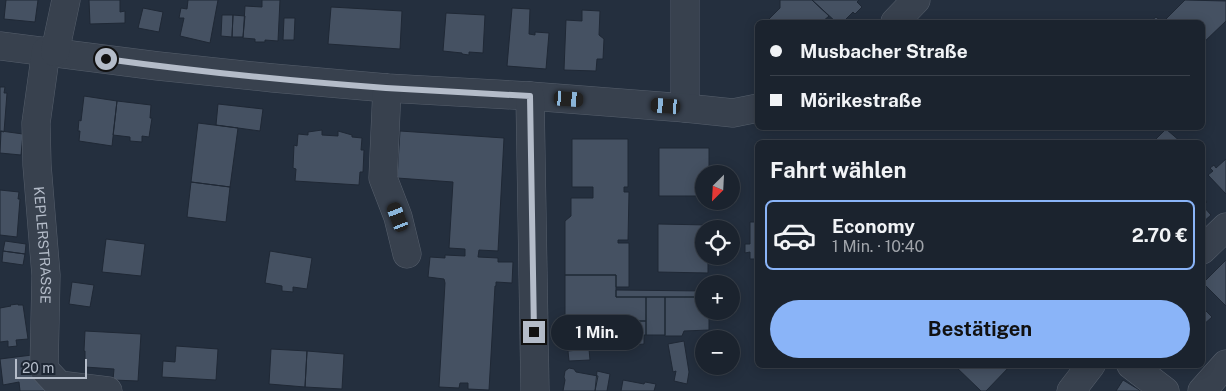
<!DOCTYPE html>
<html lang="de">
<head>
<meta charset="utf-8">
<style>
	:root { --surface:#1b232e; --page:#282f3a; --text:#f1f3f6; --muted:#a0a4aa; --line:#39404a; --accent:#8ab4f8 }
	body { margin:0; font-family:"Public Sans",sans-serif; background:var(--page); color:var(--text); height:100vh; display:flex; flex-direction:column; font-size:19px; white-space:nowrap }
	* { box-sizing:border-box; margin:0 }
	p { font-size:16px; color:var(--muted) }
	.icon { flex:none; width:28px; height:28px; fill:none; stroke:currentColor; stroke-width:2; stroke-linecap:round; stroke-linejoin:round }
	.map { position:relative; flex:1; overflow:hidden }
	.details { position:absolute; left:755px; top:140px; width:450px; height:228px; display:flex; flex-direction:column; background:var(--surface); border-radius:8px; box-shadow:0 2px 12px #0003,0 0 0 1px var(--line) }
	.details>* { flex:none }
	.guide { position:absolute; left:755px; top:20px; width:450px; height:110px; border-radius:8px; box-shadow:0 2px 12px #0003,0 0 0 1px var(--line); display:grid; align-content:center; height:110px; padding:0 15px; background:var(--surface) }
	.needle { width:32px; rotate:204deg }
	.controls { position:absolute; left:695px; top:165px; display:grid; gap:10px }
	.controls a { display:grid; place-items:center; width:45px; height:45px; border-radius:50%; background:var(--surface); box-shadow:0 2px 12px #0003,0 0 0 1px var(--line); font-size:25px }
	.scale { position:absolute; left:15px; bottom:12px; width:72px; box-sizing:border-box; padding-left:5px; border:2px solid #b4bcc9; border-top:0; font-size:14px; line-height:18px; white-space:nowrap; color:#b4bcc9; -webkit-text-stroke:4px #1d2633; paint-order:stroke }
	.end { position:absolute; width:22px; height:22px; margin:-11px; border:6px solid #b4bcc9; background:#111; box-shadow:0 0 0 2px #111 }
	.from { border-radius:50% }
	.bubble { position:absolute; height:35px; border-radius:18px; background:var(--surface); box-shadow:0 2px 12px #0003,0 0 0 1px var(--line); font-size:16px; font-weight:700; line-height:35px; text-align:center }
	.car { position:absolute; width:15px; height:30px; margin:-15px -8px; border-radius:6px; box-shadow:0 0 4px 1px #0007; background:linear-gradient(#222 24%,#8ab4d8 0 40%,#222 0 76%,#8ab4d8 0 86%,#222 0) }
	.guide b { display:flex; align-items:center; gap:18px; height:48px; font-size:19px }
	.guide b+b { border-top:1px solid var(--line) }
	.guide i { width:12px; height:12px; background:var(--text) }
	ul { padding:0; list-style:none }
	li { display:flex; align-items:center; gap:15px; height:70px; margin:0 10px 8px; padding:0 5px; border:2px solid transparent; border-radius:8px }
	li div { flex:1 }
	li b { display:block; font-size:19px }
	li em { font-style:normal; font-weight:700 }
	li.active { border-color:var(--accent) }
	li>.icon { width:45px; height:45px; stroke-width:1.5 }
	h2 { padding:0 15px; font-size:22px; line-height:60px }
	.cta { display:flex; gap:10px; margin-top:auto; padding:10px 15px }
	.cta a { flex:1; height:58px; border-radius:30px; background:var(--accent); color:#111; font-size:20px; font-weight:700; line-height:58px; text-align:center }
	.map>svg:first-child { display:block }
</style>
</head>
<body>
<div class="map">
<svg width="1226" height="391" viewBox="0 0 1226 391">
	<rect width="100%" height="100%" fill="#242f3e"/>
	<!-- building -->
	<path fill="#455162" stroke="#1f2835" d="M6 0H38L35 22 4 19Z
		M89 0H120V12L125 11V23L90 24Z
		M188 0H218L210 43 180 36 184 18H179L181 8 187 9Z
		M262 0H280L278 41 265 40V42H255V39L243 38 245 6 262 7Z
		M780 0H812L829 16 822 22H766L780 8Z
		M812 0H859L857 2 862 7 855 14 853 12 843 22H836Z
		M1185 0 1226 1V21L1202 44V22H1163Z
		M331 7 402 11 400 49 328 44Z
		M143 8 163 12 159 32 138 28Z
		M512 8 530 9 529 34 535 35V32L549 33 546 69 507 66Z
		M582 10 600 11 599 35 604 39 603 59H597L596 71 564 70 566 20 582 21Z
		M446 13 485 15 483 53 469 52V55L462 54V53L443 51Z
		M222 15H233L232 37 221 36Z
		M233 15 245 16 243 37H232Z
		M1156 17 1162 22H1150Z
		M284 18H295L294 40H283Z
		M0 87H5L4 93H7L4 132 0 131Z
		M84 96 117 101 112 146 79 141 80 131H78L79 120 81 121Z
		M117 101 151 105 150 118H152L149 137 142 136V142L130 141V137L113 135Z
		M218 104 263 109 260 131 216 125Z
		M198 123 238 128 230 187 191 182Z
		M1166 129 1181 142H1153Z
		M322 130V135L338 136V131L352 135V137L362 138 361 150H364L363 172H360L359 185 295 181 296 169 293 168 294 145 297 146 298 134 308 135V132Z
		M1 131 23 134 21 155 0 153Z
		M400 131 504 138 498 251 479 250 478 257 498 258V262H513L512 283 496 282V286H495L489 390 468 389V383H460L459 388 439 387 445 283 444 279 428 277 430 257 445 258V255L465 256V249L449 248 453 182 397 178Z
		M572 139H628V187H624V192H629L628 240H618V243H629V287H616V275H565V221L571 216V198H593V187H572Z
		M659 148H709V174H704V196H659Z
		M1226 159V194L1208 175 1213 171 1210 168 1214 165 1216 168Z
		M191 182 230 187 226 222 187 217Z
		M0 190 19 192 18 199H20L17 237 0 235Z
		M1202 196 1207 202 1203 206 1211 215 1202 223Z
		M750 222H758V259H750V252L745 253V244H750Z
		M658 224 708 225V229H704V256H708V273L658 272Z
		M106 239 145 244 141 276 102 272Z
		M5 241 26 244 25 254 3 251Z
		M3 251 25 254 23 265 2 262Z
		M270 251 312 258 307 289 293 287V292L282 291V286L265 283Z
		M1226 260V306L1203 283Z
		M565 275H616V297H646V321H565Z
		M72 282 94 285 90 307 69 304Z
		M616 290 704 291V297H616Z
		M646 297H665V335H646Z
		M665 297H704V311H709V330L684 331 682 336H665Z
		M18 304V305H23L28 339 16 340 17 346 8 347V341L0 342V308L11 306 10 305Z
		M1202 307 1212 317 1202 326Z
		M569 321H646V335H644V344L571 350Z
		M85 331 141 334 138 381 113 380 114 369 85 367V351H84Z
		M684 341 689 372 687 384 674 381 676 371 673 372 668 344Z
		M176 346 218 349 216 380 162 377 163 361 175 362Z
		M271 349 307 351 305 387 269 384Z
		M589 349 590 360 569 361 568 351Z
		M307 351 344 354 342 389 305 387Z
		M32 355 47 391H20L19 382 3 385 0 359Z
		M954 365H1011L986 391H981Z
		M569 368 574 369 576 372 598 376 595 391H563L565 380 564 377 565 371Z
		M597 371 610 374 607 391H595Z
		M623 380 644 384 645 382 656 384 654 391H621Z
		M1123 380 1141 391H1116Z"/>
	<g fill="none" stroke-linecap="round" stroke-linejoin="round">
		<!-- minor casing -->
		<g stroke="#565f6c" stroke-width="29">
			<g id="minor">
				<path d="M685 0V108"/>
				<path d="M895 22 916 0"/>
				<path d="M0 46 158 66 273 78 387 88 530 96 685 108 733 113 758 108"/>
				<path id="s1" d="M46 51 36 123 37 165 46 275 44 369 59 385 108 391"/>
				<path d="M55 52 66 0"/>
				<path d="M387 88 383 178 398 217 407 254"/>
				<path d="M530 96 535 391"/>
				<path d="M1202 250 1226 227"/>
				<path d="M1131 365 1165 391"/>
				<path d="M1071 391 1091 365"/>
				<path d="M1202 391 1226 364"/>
			</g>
		</g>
		<!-- minor -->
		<use href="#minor" stroke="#38414e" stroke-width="28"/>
	</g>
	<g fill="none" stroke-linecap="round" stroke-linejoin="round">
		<!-- route -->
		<path stroke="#b4bcc9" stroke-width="6" d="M106 59C199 72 293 81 386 88 434 91 482 93 530 96L534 332"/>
	</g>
	<g text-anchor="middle" stroke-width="4.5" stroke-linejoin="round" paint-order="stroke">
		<!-- street labels -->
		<g font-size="14" fill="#b4bcc9" stroke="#1d2633">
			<text dy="5" stroke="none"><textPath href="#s1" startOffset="195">KEPLERSTRASSE</textPath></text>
		</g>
	</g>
</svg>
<div class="controls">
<a><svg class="needle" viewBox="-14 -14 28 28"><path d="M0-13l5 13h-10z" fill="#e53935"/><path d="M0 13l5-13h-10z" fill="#a0a4aa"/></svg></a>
<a><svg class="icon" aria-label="locate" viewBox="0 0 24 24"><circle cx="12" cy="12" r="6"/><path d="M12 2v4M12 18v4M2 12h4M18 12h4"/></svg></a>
<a>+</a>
<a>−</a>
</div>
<div class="scale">20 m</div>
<i class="end from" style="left:106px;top:59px"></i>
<i class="end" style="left:534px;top:332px"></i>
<div class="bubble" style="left:551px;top:315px;width:92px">1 Min.</div>
<i class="car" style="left:569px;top:99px;rotate:94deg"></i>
<i class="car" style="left:666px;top:106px;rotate:274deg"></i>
<i class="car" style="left:398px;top:217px;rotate:339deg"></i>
<div class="guide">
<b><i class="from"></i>Musbacher Straße</b>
<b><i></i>Mörikestraße</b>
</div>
<section class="details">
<h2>Fahrt wählen</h2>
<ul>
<li class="active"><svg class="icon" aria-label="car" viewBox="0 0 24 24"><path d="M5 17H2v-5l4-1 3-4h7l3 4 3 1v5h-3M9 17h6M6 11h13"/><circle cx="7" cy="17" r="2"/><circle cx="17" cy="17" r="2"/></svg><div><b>Economy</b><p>1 Min. · 10:40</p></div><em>2.70 €</em></li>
</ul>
<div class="cta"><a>Bestätigen</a></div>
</section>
</div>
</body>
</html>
